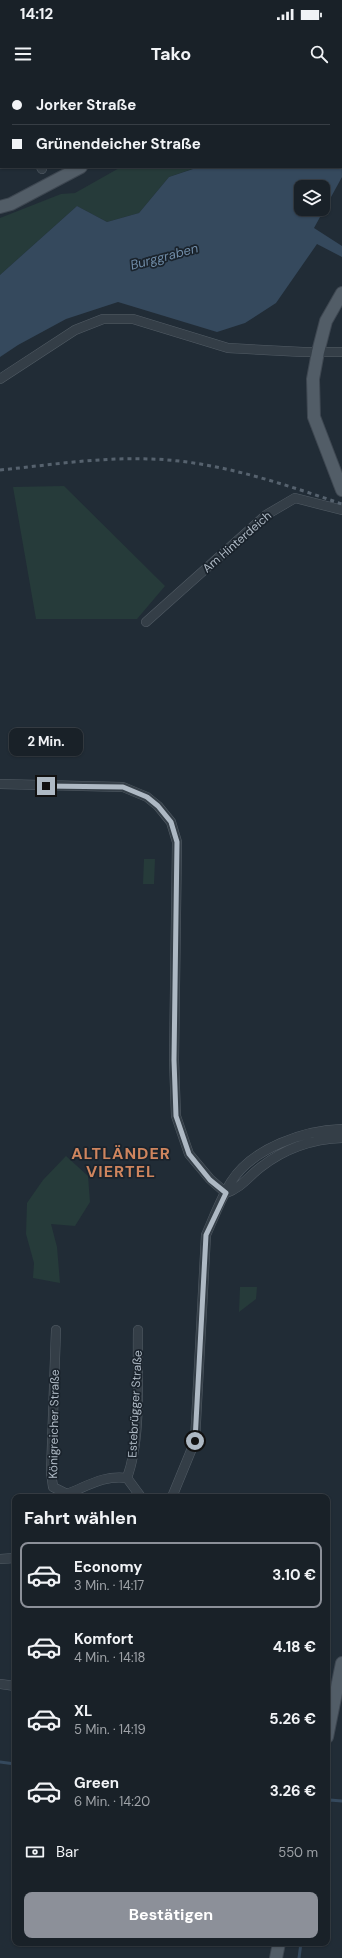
<!DOCTYPE html>
<html lang="de">
<head>
<meta charset="utf-8">
<style>
	:root { --surface:#192128; --page:#222930; --text:#f1f3f6; --muted:#9fa3a8; --line:#373e45; --accent:#8c9099 }
	body { margin:0; font-family:"DM Sans",sans-serif; background:var(--page); color:var(--text); height:100vh; display:flex; flex-direction:column; font-size:15px; white-space:nowrap }
	* { box-sizing:border-box; margin:0 }
	p { font-size:13px; color:var(--muted) }
	.icon { flex:none; width:22px; height:22px; fill:none; stroke:currentColor; stroke-width:2; stroke-linecap:round; stroke-linejoin:round }
	.map { position:relative; flex:1; overflow:hidden }
	.panel { position:absolute; left:12px; top:1414px; width:318px; height:452px; display:flex; flex-direction:column; background:var(--surface); border-radius:8px; box-shadow:0 1px 3px #0004,0 0 0 1px var(--line) }
	.panel>* { flex:none }
	.top-card { position:absolute; left:0px; top:0px; width:342px; height:88px; box-shadow:0 1px 3px #0004,0 0 0 1px var(--line); display:grid; align-content:center; height:88px; padding:0 12px; background:var(--surface) }
	.controls { position:absolute; left:294px; top:100px; display:grid; gap:8px }
	.controls a { display:grid; place-items:center; width:36px; height:36px; border-radius:8px; background:var(--surface); box-shadow:0 1px 3px #0004,0 0 0 1px var(--line); font-size:20px }
	.end { position:absolute; width:18px; height:18px; margin:-9px; border:5px solid #aeb9c4; background:#111; box-shadow:0 0 0 2px #111 }
	.from { border-radius:50% }
	.bubble { position:absolute; height:28px; border-radius:8px; background:var(--surface); box-shadow:0 1px 3px #0004,0 0 0 1px var(--line); font-size:13px; font-weight:700; line-height:28px; text-align:center }
	.top-card b { display:flex; align-items:center; gap:14px; height:38px; font-size:15px }
	.top-card b+b { border-top:1px solid var(--line) }
	.top-card i { width:10px; height:10px; background:var(--text) }
	ul { padding:0; list-style:none }
	li { display:flex; align-items:center; gap:12px; height:66px; margin:0 8px 6px; padding:0 4px; border:2px solid transparent; border-radius:8px }
	li div { flex:1 }
	li b { display:block; font-size:15px }
	li em { font-style:normal; font-weight:700 }
	li.current { border-color:var(--accent) }
	li>.icon { width:36px; height:36px; stroke-width:1.5 }
	h2 { padding:0 12px; font-size:18px; line-height:48px }
	.pay { display:flex; align-items:center; gap:10px; height:44px; padding:0 12px; font-size:15px }
	.pay p { margin-inline-start:auto }
	.action { display:flex; gap:8px; margin-top:auto; padding:8px 12px }
	.action a { flex:1; height:46px; border-radius:8px; background:var(--accent); color:#fff; font-size:16px; font-weight:700; line-height:46px; text-align:center }
	.status { display:flex; justify-content:space-between; align-items:center; height:28px; padding:0 20px; background:var(--surface); direction:ltr }
	.status svg { height:11px; fill:currentColor }
	header { display:flex; justify-content:space-between; align-items:center; height:52px; padding:0 12px; background:var(--surface); font-size:18px; font-weight:700 }
	.map>svg:first-child { display:block }
</style>
</head>
<body>
<div class="status"><b>14:12</b><svg viewBox="0 0 49 12"><path d="M0 12V9h3v3zM5 12V6h3v6zM10 12V3h3v9zM15 12V0h3v12zM26 1h20v11H26zM47 4h2v5h-2z"/></svg></div>
<header><svg class="icon" aria-label="menu" viewBox="0 0 24 24"><path d="M4 6h16M4 12h16M4 18h16"/></svg>Tako<svg class="icon" aria-label="search" viewBox="0 0 24 24"><circle cx="10" cy="10" r="6"/><path d="M15 15l6 6"/></svg></header>
<div class="map">
<svg width="342" height="1878" viewBox="0 0 342 1878">
	<rect width="100%" height="100%" fill="#212c36"/>
	<!-- green -->
	<path fill="#263b3a" d="M301 0H342V45L341 1H298Z
		M121 87H198L169 97 139 133 107 142 77 126 0 195V138L61 114 75 113Z
		M64 406 165 506 137 539H36L13 407Z
		M144 779H155L154 804H143Z
		M66 1076 88 1096 90 1122 75 1146 51 1144 57 1167 60 1203 33 1198 34 1183 26 1154 27 1123 43 1100Z
		M240 1207H257L256 1219 239 1232Z"/>
	<!-- water -->
	<path fill="#35495d" fill-rule="evenodd" d="M341 45 342 97 314 148 342 166V177L317 164 276 223 245 243 217 252 118 222 66 239 18 265 0 277V195L77 126 107 142 139 133 169 97 199 87H341ZM301 107H323V129H301Z"/>
	<g fill="none" stroke-linecap="round" stroke-linejoin="round">
		<!-- stream -->
		<path stroke="#35495d" stroke-width="3" d="M0 1682 15 1684
			M327 1734 330 1720 342 1721
			M299 1878 301 1863"/>
		<!-- minor casing -->
		<g stroke="#525c65" stroke-width="10">
			<path id="minor" d="M0 1H1
				M129 1 130 0
				M0 24H1
				M0 53H1
				M41 87 42 89
				M0 299 75 250 103 239H133L228 268 303 272H342
				M146 542 266 435 295 418 342 430
				M0 704 123 707 147 717 158 726 171 742 177 762 174 980 176 1036 189 1074 210 1099 226 1113
				M226 1113C241 1108 249 1096 261 1087 284 1069 313 1059 342 1058
				M56 1250 51 1392 53 1407 67 1414C88 1406 103 1395 127 1398
				M138 1250C137 1294 142 1357 127 1398L141 1417
				M172 1417 195 1361 206 1155C214 1137 221 1118 231 1102 252 1068 305 1050 342 1049
				M0 1479 15 1478
				M0 1604 15 1606"/>
		</g>
		<!-- major casing -->
		<g stroke="#3e4751" stroke-width="14">
			<path id="major" d="M262 1 264 0
				M0 127 11 124 81 87
				M342 213 326 241 318 272 313 299 314 337 342 410
				M327 1657 342 1583
				M276 1878 279 1863"/>
		</g>
		<!-- minor -->
		<use href="#minor" stroke="#343e47" stroke-width="9"/>
		<!-- major -->
		<use href="#major" stroke="#525d67" stroke-width="12"/>
		<!-- rail -->
		<path stroke="#56626e" stroke-width="3" stroke-dasharray="4 4" stroke-linecap="butt" d="M0 390C50 385 100 377 151 379 216 381 281 403 342 424"/>
	</g>
	<g fill="none" stroke-linecap="round" stroke-linejoin="round">
		<!-- route -->
		<path stroke="#aeb9c4" stroke-width="5" d="M46 706 123 707 147 717 158 726 171 742 177 762 174 980 176 1036 189 1074 210 1100 226 1113 206 1155 195 1361"/>
	</g>
	<g text-anchor="middle" stroke-width="3.5" stroke-linejoin="round" paint-order="stroke">
		<!-- street labels -->
		<g font-size="12" fill="#aeb9c4" stroke="#1a232c">
			<text transform="translate(237 462) rotate(-41)" y="4">Am Hinterdeich</text>
			<text transform="translate(135 1324) rotate(-87)" y="4">Estebrügger Straße</text>
			<text transform="translate(54 1344) rotate(-89)" y="4">Königreicher Straße</text>
		</g>
		<!-- water labels -->
		<g font-size="13" font-style="italic" fill="#708ca7" stroke="#1a232c">
			<text transform="translate(164 176) rotate(-15)" y="5">Burggraben</text>
		</g>
		<!-- district labels -->
		<g font-size="16" font-weight="bold" letter-spacing="1" fill="#cf855e" stroke="#1a232c">
			<text x="121" y="1079">ALTLÄNDER<tspan x="121" dy="18">VIERTEL</tspan></text>
		</g>
	</g>
</svg>
<div class="controls">
<a><svg class="icon" aria-label="layers" viewBox="0 0 24 24"><path d="M12 4l9 5-9 5-9-5zM3 14l9 5 9-5"/></svg></a>
</div>
<i class="end from" style="left:195px;top:1361px"></i>
<i class="end" style="left:46px;top:706px"></i>
<div class="bubble" style="left:9px;top:648px;width:74px">2 Min.</div>
<div class="top-card">
<b><i class="from"></i>Jorker Straße</b>
<b><i></i>Grünendeicher Straße</b>
</div>
<section class="panel">
<h2>Fahrt wählen</h2>
<ul>
<li class="current"><svg class="icon" aria-label="car" viewBox="0 0 24 24"><path d="M5 17H2v-5l4-1 3-4h7l3 4 3 1v5h-3M9 17h6M6 11h13"/><circle cx="7" cy="17" r="2"/><circle cx="17" cy="17" r="2"/></svg><div><b>Economy</b><p>3 Min. · 14:17</p></div><em>3.10 €</em></li>
<li><svg class="icon" aria-label="car" viewBox="0 0 24 24"><path d="M5 17H2v-5l4-1 3-4h7l3 4 3 1v5h-3M9 17h6M6 11h13"/><circle cx="7" cy="17" r="2"/><circle cx="17" cy="17" r="2"/></svg><div><b>Komfort</b><p>4 Min. · 14:18</p></div><em>4.18 €</em></li>
<li><svg class="icon" aria-label="car" viewBox="0 0 24 24"><path d="M5 17H2v-5l4-1 3-4h7l3 4 3 1v5h-3M9 17h6M6 11h13"/><circle cx="7" cy="17" r="2"/><circle cx="17" cy="17" r="2"/></svg><div><b>XL</b><p>5 Min. · 14:19</p></div><em>5.26 €</em></li>
<li><svg class="icon" aria-label="car" viewBox="0 0 24 24"><path d="M5 17H2v-5l4-1 3-4h7l3 4 3 1v5h-3M9 17h6M6 11h13"/><circle cx="7" cy="17" r="2"/><circle cx="17" cy="17" r="2"/></svg><div><b>Green</b><p>6 Min. · 14:20</p></div><em>3.26 €</em></li>
</ul>
<div class="pay"><svg class="icon" aria-label="cash" viewBox="0 0 24 24"><path d="M3 7h18v10H3z"/><circle cx="12" cy="12" r="2"/></svg>Bar<p>550 m</p></div>
<div class="action"><a>Bestätigen</a></div>
</section>
</div>
</body>
</html>
